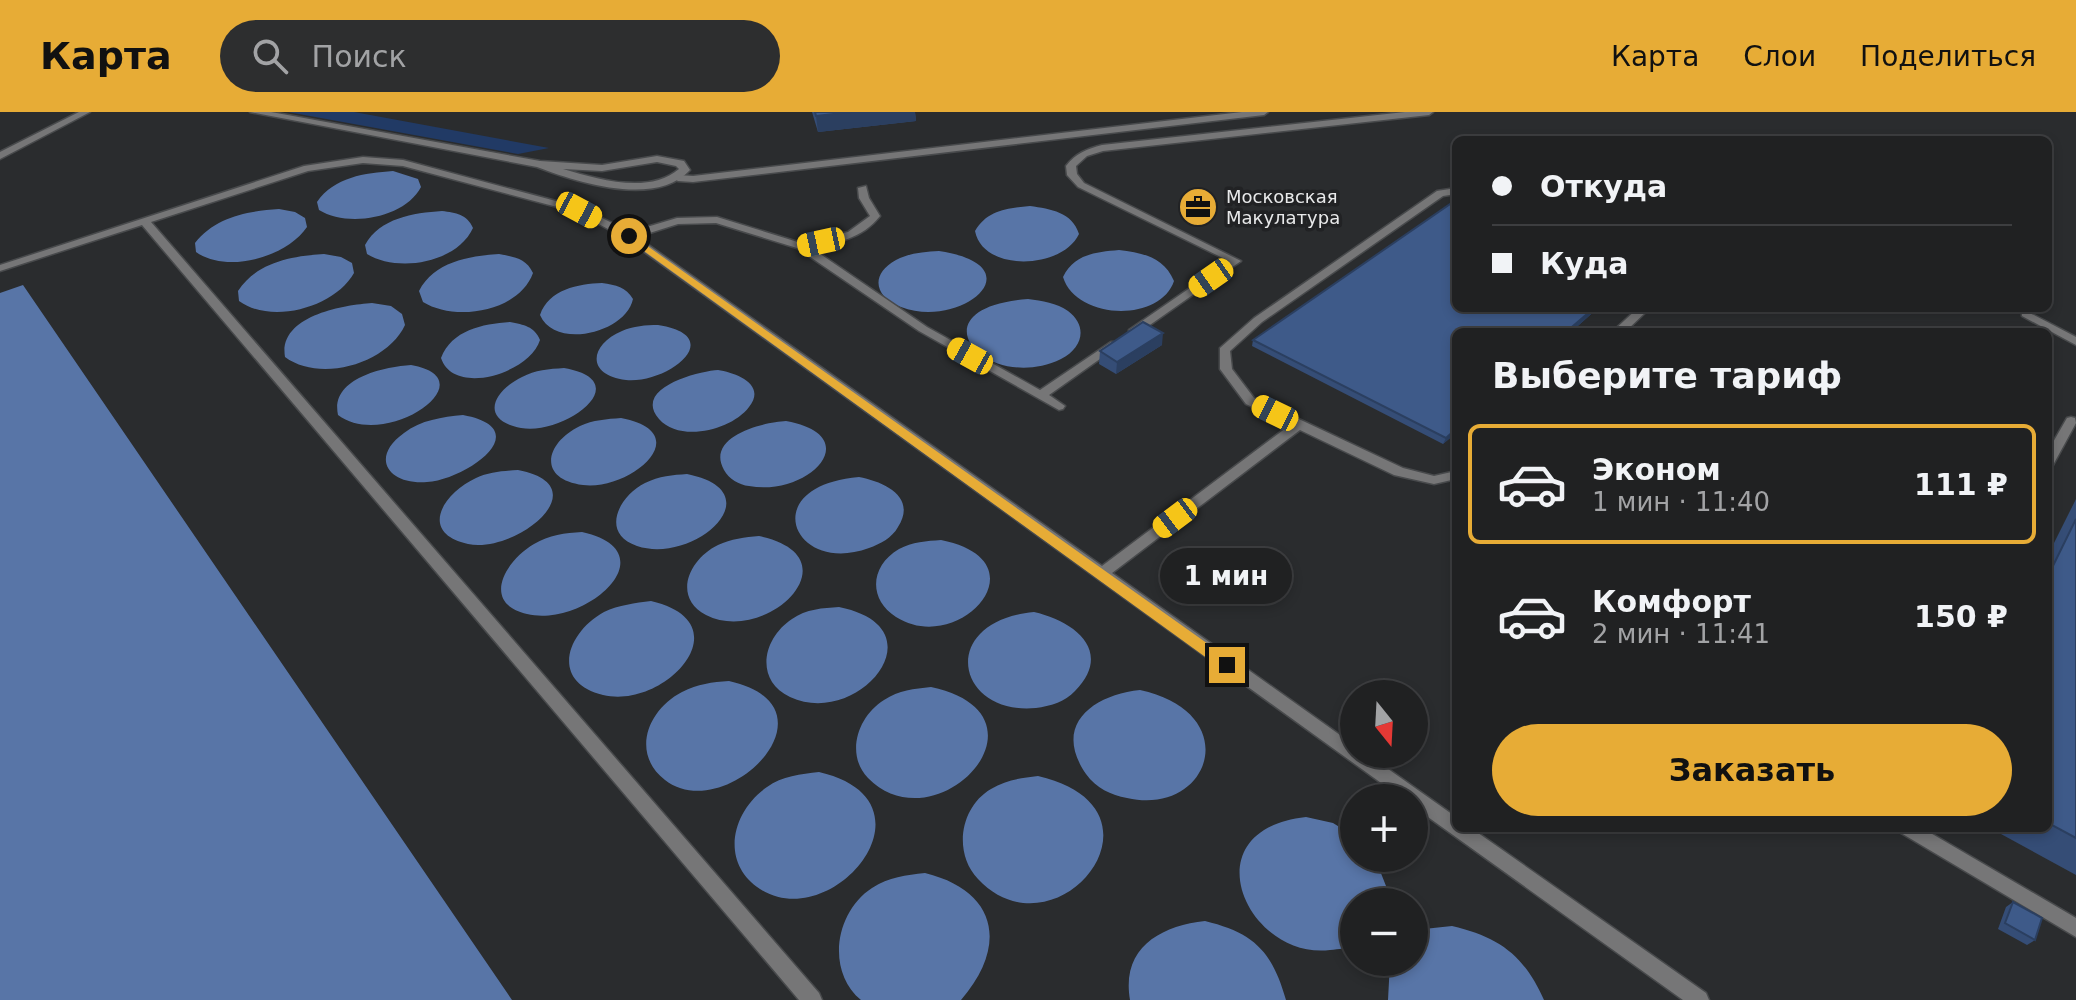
<!DOCTYPE html>
<html lang="ru">
<head>
<meta charset="utf-8">
<style>
	:root { --surface:#202122; --page:#2d2e2f; --text:#f1f3f6; --muted:#a2a3a5; --line:#3d3e40; --accent:#e7ac36 }
	body { margin:0; font-family:"DejaVu Sans",sans-serif; background:var(--page); color:var(--text); height:100vh; display:flex; flex-direction:column; font-size:30px; white-space:nowrap }
	* { box-sizing:border-box; margin:0 }
	p { font-size:26px; color:var(--muted) }
	.icon { flex:none; width:44px; height:44px; fill:none; stroke:currentColor; stroke-width:2; stroke-linecap:round; stroke-linejoin:round }
	.map { position:relative; flex:1; overflow:hidden }
	.panel { position:absolute; left:1452px; top:216px; width:600px; height:504px; display:flex; flex-direction:column; background:var(--surface); border-radius:12px; box-shadow:0 4px 12px #0003,0 0 0 2px var(--line) }
	.panel>* { flex:none }
	.hud { position:absolute; left:1452px; top:24px; width:600px; height:176px; border-radius:12px; box-shadow:0 4px 12px #0003,0 0 0 2px var(--line); display:grid; align-content:center; height:176px; padding:0 40px; background:var(--surface) }
	.needle { width:52px; rotate:162deg }
	.tools { position:absolute; left:1340px; top:568px; display:grid; gap:16px }
	.tools a { display:grid; place-items:center; width:88px; height:88px; border-radius:50%; background:var(--surface); box-shadow:0 4px 12px #0003,0 0 0 2px var(--line); font-size:40px }
	.end { position:absolute; width:36px; height:36px; margin:-18px; border:10px solid #e7ac36; background:#111; box-shadow:0 0 0 4px #111 }
	.from { border-radius:50% }
	.bubble { position:absolute; height:56px; border-radius:28px; background:var(--surface); box-shadow:0 4px 12px #0003,0 0 0 2px var(--line); font-size:26px; font-weight:700; line-height:56px; text-align:center }
	.car { position:absolute; width:24px; height:48px; margin:-24px -12px; border-radius:10px; box-shadow:0 0 6px 2px #0007; background:linear-gradient(#f5c518 24%,#345 0 40%,#f5c518 0 76%,#345 0 86%,#f5c518 0) }
	.hud b { display:flex; align-items:center; gap:28px; height:76px; font-size:30px }
	.hud b+b { border-top:2px solid var(--line) }
	.hud i { width:20px; height:20px; background:var(--text) }
	ul { padding:0; list-style:none }
	li { display:flex; align-items:center; gap:24px; height:120px; margin:0 16px 12px; padding:0 24px; border:4px solid transparent; border-radius:12px }
	li div { flex:1 }
	li b { display:block; font-size:30px }
	li em { font-style:normal; font-weight:700 }
	li.active { border-color:var(--accent) }
	li>.icon { width:72px; height:72px; stroke-width:1.5 }
	h2 { padding:0 40px; font-size:36px; line-height:96px }
	.primary-button { display:flex; gap:16px; margin-top:auto; padding:16px 40px }
	.primary-button a { flex:1; height:92px; border-radius:48px; background:var(--accent); color:#111; font-size:32px; font-weight:700; line-height:92px; text-align:center }
	header { display:flex; align-items:center; gap:48px; box-sizing:border-box; height:112px; padding:0 40px; background:var(--accent); color:#111 }
	header strong { font-size:38px }
	nav { display:flex; gap:44px; margin-inline-start:auto; font-size:28px }
	.search { width:560px; height:72px; background:var(--page); display:flex; align-items:center; gap:20px; box-sizing:border-box; padding:0 28px; border-radius:44px; color:var(--muted); font-size:30px }
	.map>svg:first-child { display:block }
</style>
</head>
<body>
<header>
<strong>Карта</strong>
<div class="search"><svg class="icon" aria-label="search" viewBox="0 0 24 24"><circle cx="10" cy="10" r="6"/><path d="M15 15l6 6"/></svg>Поиск</div>
<nav><a>Карта</a><a>Слои</a><a>Поделиться</a></nav>
</header>
<div class="map">
<svg width="2076" height="888" viewBox="0 0 2076 888">
	<rect width="100%" height="100%" fill="#2a2c2e"/>
	<!-- green -->
	<path fill="#213a65" d="M288 0H354L549 36 518 42Z"/>
	<!-- water -->
	<path fill="#5875a7" d="M393 59 418 67 421 75C405 106 348 116 319 98L317 90C334 65 365 61 393 59Z
		M1030 94C1051 97 1072 100 1079 122 1063 157 983 161 975 119 987 98 1008 96 1030 94Z
		M279 97 295 100 305 106 307 115C287 145 227 162 196 140L195 131C215 105 248 99 279 97Z
		M442 99C456 101 467 102 473 116 457 151 398 161 367 142L365 133C380 106 413 101 442 99Z
		M1119 138C1143 141 1164 145 1174 169 1160 211 1076 208 1063 165 1074 142 1096 140 1119 138Z
		M939 139C1038 154 961 218 901 195 874 185 870 162 896 148 909 141 924 140 939 139Z
		M324 142 341 145 352 151 354 161C335 195 272 213 239 189L238 179C257 150 292 144 324 142Z
		M499 142C514 145 526 146 533 161 519 200 455 210 423 190L419 179C434 150 468 144 499 142Z
		M602 171C616 173 626 175 633 187 626 221 555 238 540 203 549 177 578 172 602 171Z
		M23 173 512 888H0V181Z
		M1028 187C1042 189 1057 191 1068 199 1088 214 1083 236 1061 247 986 283 910 196 1028 187Z
		M372 191 391 194 402 202 405 213C387 252 320 271 285 245 278 204 343 193 372 191Z
		M510 210C524 213 534 214 540 228 530 261 454 285 441 246 452 218 482 212 510 210Z
		M658 213C729 224 668 272 626 268 586 263 589 233 622 219 633 214 646 213 658 213Z
		M411 253C490 267 386 339 338 303 330 266 384 255 411 253Z
		M564 256C639 269 564 324 521 316 479 308 493 279 522 265 535 258 549 257 564 256Z
		M718 258C736 261 767 272 749 295 732 318 680 331 659 307 632 276 699 259 718 258Z
		M463 303C538 317 467 367 427 370 389 373 369 346 404 321 421 308 442 305 463 303Z
		M621 306C699 321 630 379 583 373 537 367 545 331 580 314 593 308 607 307 621 306Z
		M786 309C868 324 808 385 749 374 739 373 729 367 724 358 705 324 764 310 786 309Z
		M518 358C601 374 516 442 468 432 418 421 443 381 476 366 489 360 504 359 518 358Z
		M687 362C776 380 694 453 637 434 599 421 620 383 645 371 659 364 673 363 687 362Z
		M859 365C885 370 917 385 898 415 892 426 880 432 869 436 793 464 755 374 859 365Z
		M582 420C671 440 585 516 527 502 480 491 506 448 534 432 549 423 565 421 582 420Z
		M759 424C858 445 766 534 706 503 672 485 689 447 718 433 731 427 745 425 759 424Z
		M941 428C1046 449 959 545 896 505 868 487 870 454 899 437 912 430 927 429 941 428Z
		M651 489C745 511 665 598 603 583 550 570 566 521 604 500 619 493 635 491 651 489Z
		M839 495C943 516 858 617 790 585 754 568 763 526 792 507 806 497 823 496 839 495Z
		M1034 500C1074 509 1114 539 1075 579 1065 590 1050 594 1036 596 955 604 937 509 1034 500Z
		M729 569C845 595 726 715 665 668 631 642 647 598 682 580 698 572 712 570 729 569Z
		M931 575C1061 603 937 736 868 666 845 642 858 604 884 588 899 578 914 577 931 575Z
		M1140 578C1246 601 1210 705 1127 686 1111 683 1096 676 1086 662 1052 613 1093 583 1140 578Z
		M819 660C944 689 833 824 760 777 720 751 731 700 767 675 782 664 801 662 819 660Z
		M1038 664C1181 697 1056 850 978 767 953 741 960 695 991 677 1006 668 1021 666 1038 664Z
		M1306 705 1333 711 1354 724V746H1375L1386 774 1385 790H1354V832C1347 837 1339 837 1330 838 1247 848 1188 718 1306 705Z
		M925 761C998 779 1008 834 961 888H861C826 859 835 800 872 776 889 765 906 763 925 761Z
		M1205 809C1254 821 1272 839 1286 888H1130C1121 836 1160 814 1205 809Z
		M1452 814C1499 825 1524 843 1544 888H1388L1390 850H1414V823L1424 817Z"/>
	<g fill="none" stroke-linecap="round" stroke-linejoin="round">
		<!-- service casing -->
		<g stroke="#484a4c" stroke-width="3">
			<path id="service" d="M79 0H90L0 47V40Z
				M1242 0H1268L1264 3 693 70 678 69 673 66 678 63 693 64Z
				M1405 0H1433L1429 3 1103 39 1087 44 1076 54 1077 62 1084 71 1241 149 1137 222H1129V218L1229 149 1078 75 1067 63 1066 54C1076 41 1087 37 1102 33Z
				M363 45 403 48 582 96 630 120 677 106 717 105 801 131 848 120 870 104 859 86 858 76 866 74 869 86 880 104C862 127 837 131 810 135L927 215 1040 278 1111 230H1119L1121 232 1049 283 1065 294 1063 297 1059 298 919 219 797 136 716 111 678 112 637 125 1102 454 1290 313 1246 292 1220 257V236L1254 206 1437 79 1456 76V82L1443 84 1262 210 1230 239 1232 257 1254 286 1403 356 1434 364 1456 359V367L1434 372 1394 363 1300 318 1112 461 1354 633V642H1367L1456 705V716H1471L1706 881 1709 888H1683L1414 695V686H1402L625 126 576 100 403 54 363 51 308 59 151 110 819 881 822 888H799L142 113 0 159V153L304 54Z
				M1638 196H1650L1625 220H1612Z
				M2026 199 2076 225V233L2022 204V200Z
				M2071 305 2075 306 2076 311 2053 353 2048 354V339L2067 306Z
				M1898 716H1922L2076 806V825L1901 721Z"/>
		</g>
		<!-- minor casing -->
		<g stroke="#484a4c" stroke-width="3">
			<path id="minor" d="M250 0H271L540 49 602 53 657 44 684 49 690 58C656 95 579 71 537 55ZM657 50 676 54 679 57C649 83 597 67 563 57L602 59Z"/>
		</g>
		<!-- service -->
		<use href="#service" fill="#767677" fill-rule="evenodd"/>
		<!-- minor -->
		<use href="#minor" fill="#767677" fill-rule="evenodd"/>
	</g>
	<!-- wall -->
	<path fill="#354d76" d="M812 0H915L916 9 818 20Z
		M1456 196H1598L1571 220H1456V321L1443 332 1252 234 1253 228Z
		M1985 196H2000L1997 200Z
		M1162 233 1116 262 1099 252 1100 239Z
		M2076 387V763L1990 716H2048V443Z
		M2013 790 2035 828 2027 833 1998 817 2006 795Z"/>
	<!-- shaded-wall -->
	<path fill="#2b3f60" d="M851 0H915L916 9 818 20 816 4Z
		M1594 196H1598L1571 220H1566Z
		M1163 221 1162 233 1116 262 1117 250Z
		M1456 317V321L1443 332 1446 326Z"/>
	<!-- building -->
	<path fill="#3e5a89" stroke="#2b3f60" stroke-width="2" d="M815 0H851L816 4Z
		M1456 88V196H1594L1566 220H1456V317L1446 326 1253 228Z
		M1143 210 1163 221 1117 250 1100 239Z
		M2076 407V726L2048 711V464Z
		M2013 790 2042 806 2035 828 2005 811Z"/>
	<!-- route -->
	<path fill="#e7ac36" d="M629 121 1232 549V557H1222L626 126Z"/>
	<!-- icons -->
	<defs>
		<g id="office-disc" transform="scale(2)"><circle r="9.5" fill="#e7ac36" stroke="#212224"/><path d="M-6-3h4V-5.5h4V-3h4V5H-6ZM-1-4.5V-3h2v-1.5ZM-6 0V1H6V0Z" fill="#111"/></g>
	</defs>
	<g fill-rule="evenodd">
		<use href="#office-disc" x="1198" y="95"/>
	</g>
	<g text-anchor="middle" stroke-width="7" stroke-linejoin="round" paint-order="stroke">
		<!-- far-poi labels -->
		<g font-size="18" fill="#e8e9ea" stroke="#212224" text-anchor="start">
			<text x="1226" y="91">Московская<tspan x="1226" dy="21">Макулатура</tspan></text>
		</g>
	</g>
</svg>
<div class="tools">
<a><svg class="needle" viewBox="-14 -14 28 28"><path d="M0-13l5 13h-10z" fill="#e53935"/><path d="M0 13l5-13h-10z" fill="#a2a3a5"/></svg></a>
<a>+</a>
<a>−</a>
</div>
<i class="end from" style="left:629px;top:124px"></i>
<i class="end" style="left:1227px;top:553px"></i>
<div class="bubble" style="left:1160px;top:436px;width:132px">1 мин</div>
<i class="car" style="left:579px;top:98px;rotate:118deg"></i>
<i class="car" style="left:821px;top:130px;rotate:258deg"></i>
<i class="car" style="left:1211px;top:166px;rotate:235deg"></i>
<i class="car" style="left:970px;top:244px;rotate:299deg"></i>
<i class="car" style="left:1275px;top:301px;rotate:296deg"></i>
<i class="car" style="left:1175px;top:406px;rotate:233deg"></i>
<div class="hud">
<b><i class="from"></i>Откуда</b>
<b><i></i>Куда</b>
</div>
<section class="panel">
<h2>Выберите тариф</h2>
<ul>
<li class="active"><svg class="icon" aria-label="car" viewBox="0 0 24 24"><path d="M5 17H2v-5l4-1 3-4h7l3 4 3 1v5h-3M9 17h6M6 11h13"/><circle cx="7" cy="17" r="2"/><circle cx="17" cy="17" r="2"/></svg><div><b>Эконом</b><p>1 мин · 11:40</p></div><em>111 ₽</em></li>
<li><svg class="icon" aria-label="car" viewBox="0 0 24 24"><path d="M5 17H2v-5l4-1 3-4h7l3 4 3 1v5h-3M9 17h6M6 11h13"/><circle cx="7" cy="17" r="2"/><circle cx="17" cy="17" r="2"/></svg><div><b>Комфорт</b><p>2 мин · 11:41</p></div><em>150 ₽</em></li>
</ul>
<div class="primary-button"><a>Заказать</a></div>
</section>
</div>
</body>
</html>
